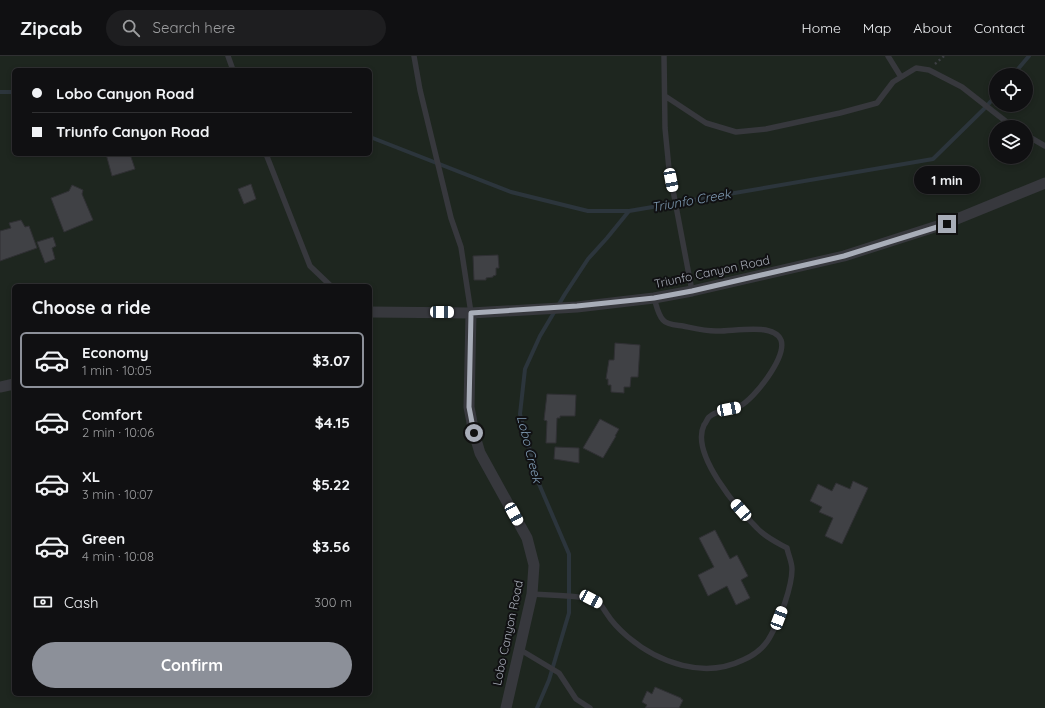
<!DOCTYPE html>
<html lang="en">
<head>
<meta charset="utf-8">
<style>
	:root { --surface:#101012; --page:#1e1e20; --text:#f1f3f6; --muted:#9c9d9f; --line:#303032; --accent:#8c9099 }
	body { margin:0; font-family:Quicksand,sans-serif; background:var(--page); color:var(--text); height:100vh; display:flex; flex-direction:column; font-size:15px; white-space:nowrap }
	* { box-sizing:border-box; margin:0 }
	p { font-size:13px; color:var(--muted) }
	.icon { flex:none; width:22px; height:22px; fill:none; stroke:currentColor; stroke-width:2; stroke-linecap:round; stroke-linejoin:round }
	.map { position:relative; flex:1; overflow:hidden }
	.side { position:absolute; left:12px; top:228px; width:360px; height:412px; display:flex; flex-direction:column; background:var(--surface); border-radius:6px; box-shadow:0 2px 6px #0003,0 0 0 1px var(--line) }
	.side>* { flex:none }
	.banner { position:absolute; left:12px; top:12px; width:360px; height:88px; border-radius:6px; box-shadow:0 2px 6px #0003,0 0 0 1px var(--line); display:grid; align-content:center; height:88px; padding:0 20px; background:var(--surface) }
	.fabs { position:absolute; left:989px; top:12px; display:grid; gap:8px }
	.fabs a { display:grid; place-items:center; width:44px; height:44px; border-radius:50%; background:var(--surface); box-shadow:0 2px 6px #0003,0 0 0 1px var(--line); font-size:20px }
	.end { position:absolute; width:18px; height:18px; margin:-9px; border:5px solid #a8adb8; background:#111; box-shadow:0 0 0 2px #111 }
	.from { border-radius:50% }
	.bubble { position:absolute; height:28px; border-radius:14px; background:var(--surface); box-shadow:0 2px 6px #0003,0 0 0 1px var(--line); font-size:13px; font-weight:800; line-height:28px; text-align:center }
	.car { position:absolute; width:12px; height:24px; margin:-12px -6px; border-radius:5px; box-shadow:0 0 3px 1px #0007; background:linear-gradient(#fff 24%,#345 0 40%,#fff 0 76%,#345 0 86%,#fff 0) }
	.banner b { display:flex; align-items:center; gap:14px; height:38px; font-size:15px }
	.banner b+b { border-top:1px solid var(--line) }
	.banner i { width:10px; height:10px; background:var(--text) }
	ul { padding:0; list-style:none }
	li { display:flex; align-items:center; gap:12px; height:56px; margin:0 8px 6px; padding:0 12px; border:2px solid transparent; border-radius:6px }
	li div { flex:1 }
	li b { display:block; font-size:15px }
	li em { font-style:normal; font-weight:800 }
	li.selected { border-color:var(--accent) }
	li>.icon { width:36px; height:36px; stroke-width:1.5 }
	h2 { padding:0 20px; font-size:18px; line-height:48px }
	.pay { display:flex; align-items:center; gap:10px; height:44px; padding:0 20px; font-size:15px }
	.pay p { margin-inline-start:auto }
	.button { display:flex; gap:8px; margin-top:auto; padding:8px 20px }
	.button a { flex:1; height:46px; border-radius:24px; background:var(--accent); color:#fff; font-size:16px; font-weight:800; line-height:46px; text-align:center }
	header { display:flex; align-items:center; gap:24px; box-sizing:border-box; height:56px; padding:0 20px; background:var(--surface); border-bottom:1px solid var(--line) }
	header strong { font-size:19px }
	nav { display:flex; gap:22px; margin-inline-start:auto; font-size:14px }
	.search { width:280px; height:36px; background:var(--page); display:flex; align-items:center; gap:10px; box-sizing:border-box; padding:0 14px; border-radius:22px; color:var(--muted); font-size:15px }
	.map>svg:first-child { display:block }
</style>
</head>
<body>
<header>
<strong>Zipcab</strong>
<div class="search"><svg class="icon" aria-label="search" viewBox="0 0 24 24"><circle cx="10" cy="10" r="6"/><path d="M15 15l6 6"/></svg>Search here</div>
<nav><a>Home</a><a>Map</a><a>About</a><a>Contact</a></nav>
</header>
<div class="map">
<svg width="1045" height="652" viewBox="0 0 1045 652">
	<rect width="100%" height="100%" fill="#161618"/>
	<!-- green -->
	<path fill="#1e261f" fill-rule="evenodd" d="M0 0H1045V652H0ZM14 14H370V98H14ZM996 19H1026V49H996ZM996 71H1026V101H996ZM14 230H370V638H14Z"/>
	<g fill="none" stroke-linecap="round" stroke-linejoin="round">
		<!-- stream -->
		<path stroke="#2c353c" stroke-width="4" d="M1013 19 1029 0
			M0 36H14
			M370 81 511 136 588 155H629L933 103 986 51 996 39
			M537 652 549 624 569 557V498L539 428 520 358 525 313 540 280 565 238 588 203 607 182 629 155"/>
	</g>
	<!-- building -->
	<path fill="#404145" stroke="#303034" d="M106 98H130L135 113 112 120Z
		M251 128 256 143 244 148 238 133Z
		M72 129 83 134 82 138 93 164 64 176 51 142 69 135Z
		M21 164 25 171 29 170 37 192 0 205V175L11 172 9 167Z
		M53 181 56 190 52 192 55 203 45 207 37 186Z
		M498 199 499 212H496V219L493 220V221L486 222V224H474L473 200Z
		M615 287 640 289 638 321H631L630 331H624V337L611 336V329H608V323H606L609 304H614Z
		M547 338 576 339 575 360H560V362H557L556 387H546L547 365 544 364Z
		M600 363 619 373 615 380H616L603 402 583 392Z
		M555 391 579 392V407L554 403Z
		M853 425 868 432 842 488 825 480 833 462 819 456 822 451 810 445 818 428 832 435 836 427 850 433Z
		M715 474 730 503 737 499 748 520 741 524 750 542 736 549 727 530 708 540 698 519 714 511 699 482Z
		M655 631 681 642V643L683 644 679 652H645L647 649 642 646 647 635 652 638Z"/>
	<g fill="none" stroke-linecap="round" stroke-linejoin="round">
		<!-- path -->
		<path stroke="#3d3f44" stroke-width="2.5" stroke-dasharray="2 3" stroke-linecap="butt" d="M935 8 944 0"/>
		<!-- lane -->
		<path stroke="#37383d" stroke-width="5.5" d="M228 0 233 14
			M414 0 420 34 451 162 461 191 471 257
			M664 0 665 72 669 113 692 235
			M888 0 901 21
			M665 40 706 67 736 76 766 73 840 57 877 47 893 26 916 12 929 14 962 31 1013 71
			M1026 79 1045 90
			M266 98 310 210 331 230
			M532 538C545 539 583 539 593 544 602 548 602 551 607 558 612 566 621 575 628 581 659 607 704 623 743 604 755 599 765 591 771 579 780 563 792 531 792 513 792 506 788 498 787 492 776 486 765 481 757 472 738 453 690 398 704 369 706 367 707 363 709 361 718 353 730 355 740 350 754 343 787 301 781 284 773 266 732 276 716 275 705 275 693 272 683 270 677 269 667 269 663 264 658 259 656 248 654 242
			M519 593 559 617 576 643 590 652"/>
		<!-- street -->
		<path stroke="#37383d" stroke-width="11" d="M370 256 471 257 577 251 654 242 692 235 844 200 947 167 1045 127
			M471 257 469 351 474 377 480 397 527 482 534 509 532 538 506 652
			M0 331 14 328"/>
	</g>
	<g fill="none" stroke-linecap="round" stroke-linejoin="round">
		<!-- route -->
		<path stroke="#a8adb8" stroke-width="5" d="M474 377 469 351 471 257 577 250 654 242 692 235 844 200 947 168"/>
	</g>
	<g text-anchor="middle" stroke-width="4" stroke-linejoin="round" paint-order="stroke">
		<!-- street labels -->
		<g font-size="12" fill="#a8adb8" stroke="#111113">
			<text transform="translate(712 216) rotate(-12)" y="4">Triunfo Canyon Road</text>
			<text transform="translate(508 577) rotate(-78)" y="4">Lobo Canyon Road</text>
		</g>
		<!-- water labels -->
		<g font-size="13" font-style="italic" fill="#7f9bb3" stroke="#111113">
			<text transform="translate(691 144) rotate(-10)" y="5">Triunfo Creek</text>
			<text transform="translate(530 393) rotate(76)" y="5">Lobo Creek</text>
		</g>
	</g>
</svg>
<div class="fabs">
<a><svg class="icon" aria-label="locate" viewBox="0 0 24 24"><circle cx="12" cy="12" r="6"/><path d="M12 2v4M12 18v4M2 12h4M18 12h4"/></svg></a>
<a><svg class="icon" aria-label="layers" viewBox="0 0 24 24"><path d="M12 4l9 5-9 5-9-5zM3 14l9 5 9-5"/></svg></a>
</div>
<i class="end from" style="left:474px;top:377px"></i>
<i class="end" style="left:947px;top:168px"></i>
<div class="bubble" style="left:914px;top:110px;width:66px">1 min</div>
<i class="car" style="left:671px;top:124px;rotate:169deg"></i>
<i class="car" style="left:442px;top:256px;rotate:91deg"></i>
<i class="car" style="left:729px;top:353px;rotate:79deg"></i>
<i class="car" style="left:741px;top:454px;rotate:319deg"></i>
<i class="car" style="left:514px;top:458px;rotate:151deg"></i>
<i class="car" style="left:591px;top:543px;rotate:118deg"></i>
<i class="car" style="left:779px;top:562px;rotate:21deg"></i>
<div class="banner">
<b><i class="from"></i>Lobo Canyon Road</b>
<b><i></i>Triunfo Canyon Road</b>
</div>
<section class="side">
<h2>Choose a ride</h2>
<ul>
<li class="selected"><svg class="icon" aria-label="car" viewBox="0 0 24 24"><path d="M5 17H2v-5l4-1 3-4h7l3 4 3 1v5h-3M9 17h6M6 11h13"/><circle cx="7" cy="17" r="2"/><circle cx="17" cy="17" r="2"/></svg><div><b>Economy</b><p>1 min · 10:05</p></div><em>$3.07</em></li>
<li><svg class="icon" aria-label="car" viewBox="0 0 24 24"><path d="M5 17H2v-5l4-1 3-4h7l3 4 3 1v5h-3M9 17h6M6 11h13"/><circle cx="7" cy="17" r="2"/><circle cx="17" cy="17" r="2"/></svg><div><b>Comfort</b><p>2 min · 10:06</p></div><em>$4.15</em></li>
<li><svg class="icon" aria-label="car" viewBox="0 0 24 24"><path d="M5 17H2v-5l4-1 3-4h7l3 4 3 1v5h-3M9 17h6M6 11h13"/><circle cx="7" cy="17" r="2"/><circle cx="17" cy="17" r="2"/></svg><div><b>XL</b><p>3 min · 10:07</p></div><em>$5.22</em></li>
<li><svg class="icon" aria-label="car" viewBox="0 0 24 24"><path d="M5 17H2v-5l4-1 3-4h7l3 4 3 1v5h-3M9 17h6M6 11h13"/><circle cx="7" cy="17" r="2"/><circle cx="17" cy="17" r="2"/></svg><div><b>Green</b><p>4 min · 10:08</p></div><em>$3.56</em></li>
</ul>
<div class="pay"><svg class="icon" aria-label="cash" viewBox="0 0 24 24"><path d="M3 7h18v10H3z"/><circle cx="12" cy="12" r="2"/></svg>Cash<p>300 m</p></div>
<div class="button"><a>Confirm</a></div>
</section>
</div>
</body>
</html>
